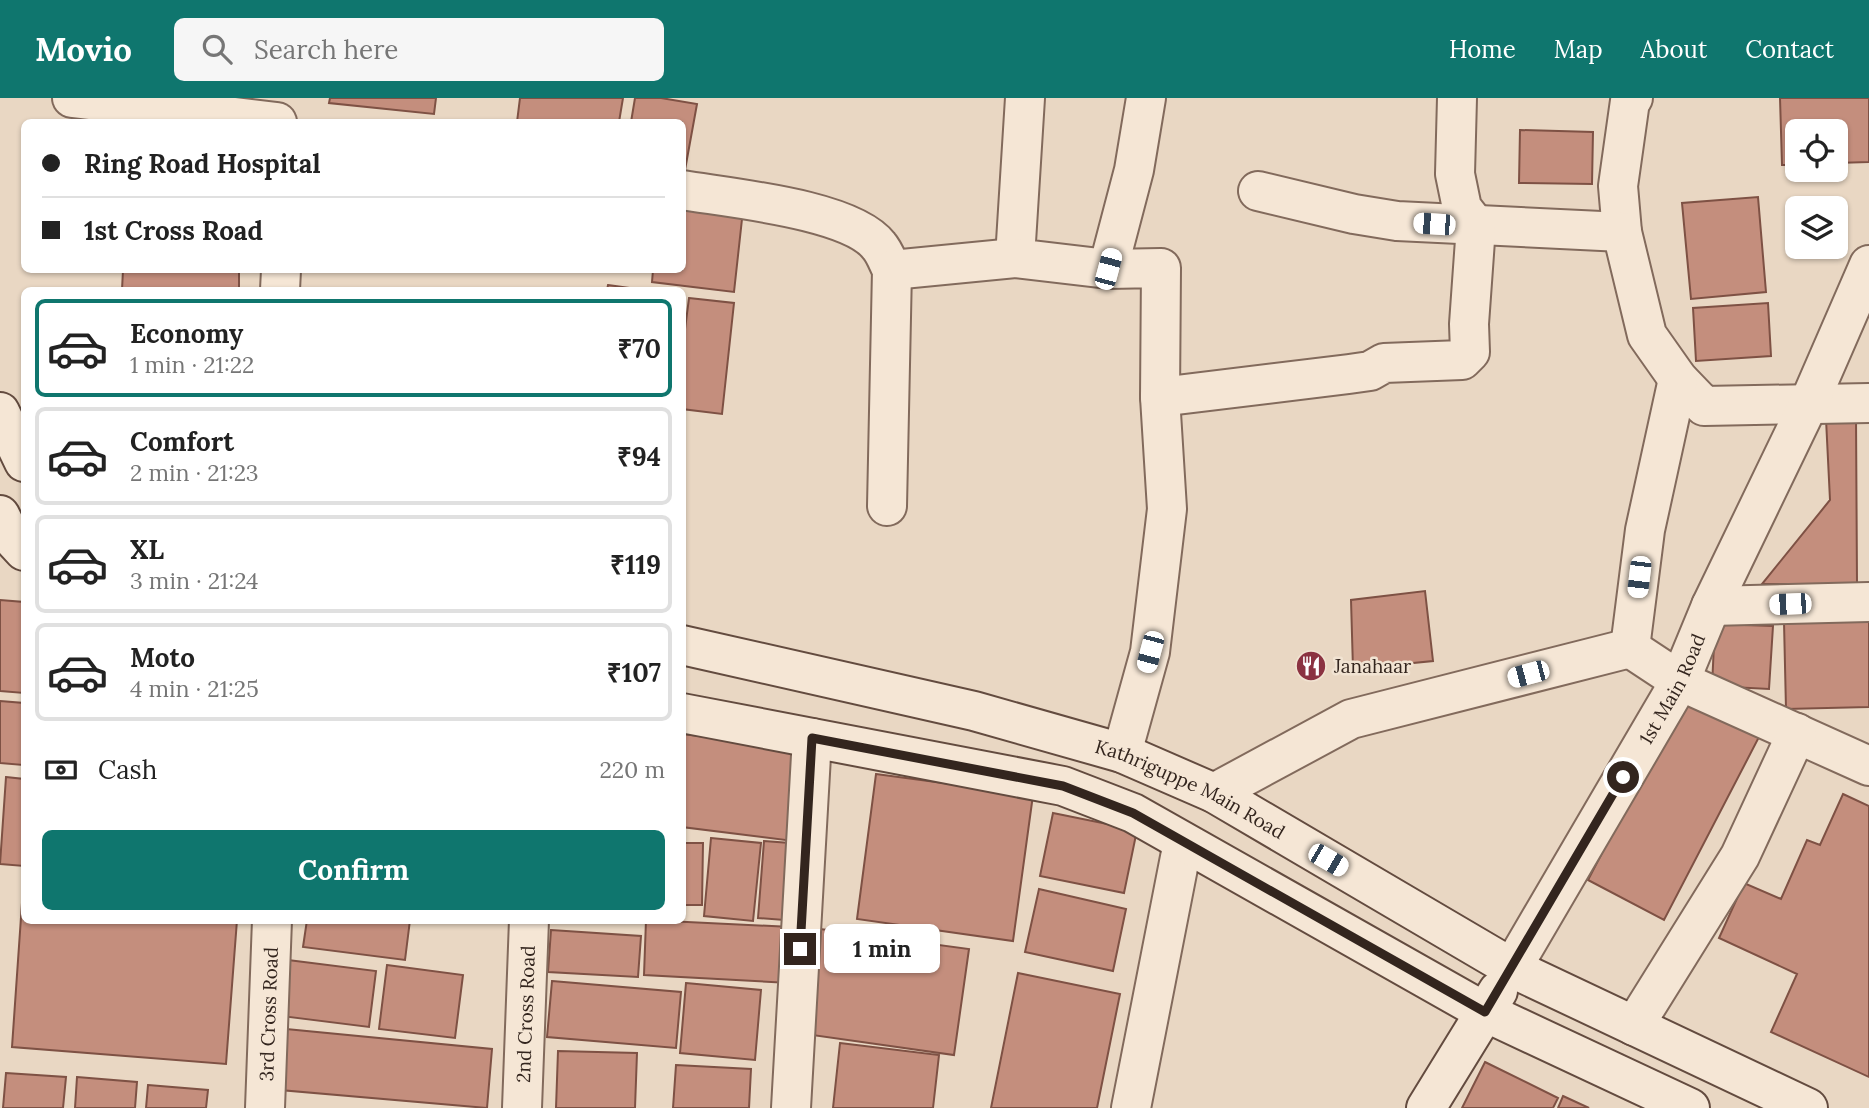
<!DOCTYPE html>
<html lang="en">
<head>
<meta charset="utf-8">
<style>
	:root { --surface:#fff; --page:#f6f6f6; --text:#222; --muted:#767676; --line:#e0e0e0; --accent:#0f766e }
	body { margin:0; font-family:Lora,serif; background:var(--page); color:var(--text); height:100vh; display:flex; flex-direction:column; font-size:26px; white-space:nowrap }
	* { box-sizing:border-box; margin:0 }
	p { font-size:23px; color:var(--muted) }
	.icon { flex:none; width:38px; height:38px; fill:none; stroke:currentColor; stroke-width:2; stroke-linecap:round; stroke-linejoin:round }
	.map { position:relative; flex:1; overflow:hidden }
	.panel { position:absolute; left:21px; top:189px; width:665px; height:637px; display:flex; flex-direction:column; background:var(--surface); border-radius:10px; box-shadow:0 2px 5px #0004 }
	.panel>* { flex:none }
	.guide { position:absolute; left:21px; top:21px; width:665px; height:154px; border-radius:10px; box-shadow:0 2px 5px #0004; display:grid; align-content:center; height:154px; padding:0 21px; background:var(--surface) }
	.tools { position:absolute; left:1785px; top:21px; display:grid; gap:14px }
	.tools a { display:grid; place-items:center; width:63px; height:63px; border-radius:10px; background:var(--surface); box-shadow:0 2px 5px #0004; font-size:35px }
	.end { position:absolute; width:32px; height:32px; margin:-16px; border:9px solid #33251e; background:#fff; box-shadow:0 0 0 4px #fff }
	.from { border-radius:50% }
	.bubble { position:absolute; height:49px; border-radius:10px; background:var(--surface); box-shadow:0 2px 5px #0004; font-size:23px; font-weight:700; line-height:49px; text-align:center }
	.car { position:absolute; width:21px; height:42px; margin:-21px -10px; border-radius:9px; box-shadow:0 0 5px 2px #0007; background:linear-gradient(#fff 24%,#345 0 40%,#fff 0 76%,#345 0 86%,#fff 0) }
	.guide b { display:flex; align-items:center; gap:24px; height:66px; font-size:26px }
	.guide b+b { border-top:2px solid var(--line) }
	.guide i { width:18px; height:18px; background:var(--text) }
	ul { padding:12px 0 0; list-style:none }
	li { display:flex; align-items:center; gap:21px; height:98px; margin:0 14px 10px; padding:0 7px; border:4px solid var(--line); border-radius:10px }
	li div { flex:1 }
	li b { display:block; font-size:26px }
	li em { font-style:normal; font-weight:700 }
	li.selected { border-color:var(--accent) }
	li>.icon { width:63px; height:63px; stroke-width:1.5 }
	.pay { display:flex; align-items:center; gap:18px; height:77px; padding:0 21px; font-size:26px }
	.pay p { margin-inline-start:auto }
	.primary-button { display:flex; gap:14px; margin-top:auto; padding:14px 21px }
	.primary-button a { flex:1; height:80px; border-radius:10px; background:var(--accent); color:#fff; font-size:28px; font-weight:700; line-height:80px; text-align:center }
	header { display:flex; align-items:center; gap:42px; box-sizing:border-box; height:98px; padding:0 35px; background:var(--accent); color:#fff }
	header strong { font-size:33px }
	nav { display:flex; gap:38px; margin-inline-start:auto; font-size:24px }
	.search { width:490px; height:63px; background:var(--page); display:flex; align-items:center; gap:18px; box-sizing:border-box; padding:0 24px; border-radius:10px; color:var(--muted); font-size:26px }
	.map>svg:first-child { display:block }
</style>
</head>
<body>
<header>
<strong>Movio</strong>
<div class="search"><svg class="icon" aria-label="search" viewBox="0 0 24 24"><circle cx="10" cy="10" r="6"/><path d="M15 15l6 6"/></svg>Search here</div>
<nav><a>Home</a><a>Map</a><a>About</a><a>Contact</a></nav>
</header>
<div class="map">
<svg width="1869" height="1010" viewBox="0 0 1869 1010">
	<rect width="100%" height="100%" fill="#e9d7c3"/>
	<!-- building -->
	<path fill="#c48e7d" stroke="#7e5144" stroke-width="2" d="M330 0H436L434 16 329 5Z
		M520 0H623L619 24H517Z
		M635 0H661L697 6 685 72H682V24H631Z
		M1780 0H1869V64L1836 65V33H1797V67H1782Z
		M1520 32 1593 34 1592 86 1519 85Z
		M1758 99 1766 194 1691 201 1682 105Z
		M682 105 743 112 734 194 652 184 653 172H682Z
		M123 172H239V192H122Z
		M608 187 644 192H607Z
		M689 200 734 205 722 316 682 311V254Z
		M1768 205 1771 258 1696 263 1693 210Z
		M1856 319 1857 486H1762L1830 402 1826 321Z
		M1425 493 1433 563 1353 571 1351 502Z
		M0 502 24 504V595L0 593Z
		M1869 521V609L1786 611 1784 524Z
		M1715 526 1773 528 1769 591 1712 588Z
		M1683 599 1759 639 1664 822 1588 782Z
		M0 603 24 605 23 667 0 665Z
		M682 636 809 651 801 744 682 729Z
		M876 676 1033 697 1013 843 857 821Z
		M6 679 24 681V768L0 766Z
		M1843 696 1869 708V979L1771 934 1797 876 1719 840 1744 785 1781 801 1807 742 1820 747Z
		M1053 715 1137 732 1124 795 1040 778Z
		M711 740 761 745 753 823 704 818Z
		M764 743 803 746 797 823 758 820Z
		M682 745H703L702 807H682Z
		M24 776V822H237L226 966 12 949Z
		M1039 791 1126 811 1113 873 1025 854Z
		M307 822H410L405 862 303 849Z
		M646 822 791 829 789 885 644 877Z
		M820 831 969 851 954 957 805 936Z
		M551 832 641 838 638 879 548 874Z
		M288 862 376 873 369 929 281 918Z
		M387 867 463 877 455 940 379 931Z
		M1018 875 1120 896 1097 1010H991Z
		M552 883 681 894 676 950 547 939Z
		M686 885 761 892 755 962 680 955Z
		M286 931 492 951 487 1010 280 992Z
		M840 945 939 957 933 1010H833Z
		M558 953 637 955 635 1010H556Z
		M1485 964 1558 1000 1553 1010H1462Z
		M676 967 751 971 749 1010H673Z
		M6 975 66 979 63 1010H3Z
		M77 979 137 984 135 1010H75Z
		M148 987 208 992 206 1010H146Z
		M1563 998 1589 1010H1558Z"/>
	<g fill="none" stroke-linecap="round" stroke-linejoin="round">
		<!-- street casing -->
		<g stroke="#826a5c" stroke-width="42">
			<g id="street">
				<path d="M72 0 277 24"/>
				<path d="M1025 0 1015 160 1108 171 1161 170 1160 299 1167 411 1150 554 1122 655"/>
				<path d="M1633 0 1630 3 1618 88 1622 134 1647 237 1678 281 1704 308 1869 305"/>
				<path d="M682 92C729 100 851 111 879 148 885 155 888 165 892 172L887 408"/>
				<path d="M1258 93 1354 116 1397 123 1622 134"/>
				<path d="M1108 171 1134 72 1146 0"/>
				<path d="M892 172 1015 160"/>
				<path d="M280 192 281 172"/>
				<path d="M1160 299 1349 276 1370 273 1384 265 1462 262 1470 254 1469 226 1476 128 1462 110 1455 76 1457 0"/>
				<path d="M1711 508 1869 504"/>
				<path d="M1630 550 1645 432 1678 281"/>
				<path d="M1214 695 1351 621 1630 550 1680 583 1869 668"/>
				<path id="s1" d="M1512 870 1680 583 1711 508 1809 305 1869 167"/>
				<path d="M1634 928 1740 758 1797 635"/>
				<path id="s2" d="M265 1010 272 822"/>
				<path id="s3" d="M522 1010 529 822"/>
				<path d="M791 1010 812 640"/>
				<path d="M1131 1010 1183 744"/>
			</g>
		</g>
		<!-- secondary casing -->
		<g stroke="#634b3f" stroke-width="42">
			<g id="secondary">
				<path d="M0 314 24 364"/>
				<path d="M0 417 11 439 24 453"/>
				<path id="s4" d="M682 547 974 613 1122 655 1214 695 1512 870 1808 1010"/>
				<path d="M682 615 1063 688 1133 715 1485 914 1690 1010"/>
				<path d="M1426 1010 1498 893"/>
			</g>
		</g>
		<!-- street -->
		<use href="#street" stroke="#f5e6d5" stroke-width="38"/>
		<!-- secondary -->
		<use href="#secondary" stroke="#f5e6d5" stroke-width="38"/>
	</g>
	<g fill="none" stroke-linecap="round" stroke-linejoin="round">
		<!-- route -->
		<path stroke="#33251e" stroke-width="9" d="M800 851 812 640 1063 688 1133 715 1485 914 1623 679"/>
	</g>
	<!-- icons -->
	<defs>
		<g id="restaurant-disc" transform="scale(1.575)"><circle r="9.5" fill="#8b3241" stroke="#f1e3d2"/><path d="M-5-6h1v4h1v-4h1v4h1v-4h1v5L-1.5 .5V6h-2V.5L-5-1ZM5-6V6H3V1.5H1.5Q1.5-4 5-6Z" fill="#fff"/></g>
	</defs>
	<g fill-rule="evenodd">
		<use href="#restaurant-disc" x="1311" y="568"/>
	</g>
	<g text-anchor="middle" stroke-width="5" stroke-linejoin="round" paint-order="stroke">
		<!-- poi labels -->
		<g font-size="19" fill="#33251e" stroke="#f1e3d2" text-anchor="start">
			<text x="1334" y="575">Janahaar</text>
		</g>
		<!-- street labels -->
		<g font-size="19" fill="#33251e" stroke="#f1e3d2">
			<text dy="7" stroke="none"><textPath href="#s1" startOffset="322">1st Main Road</textPath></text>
			<text dy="7" stroke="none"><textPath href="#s4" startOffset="530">Kathriguppe Main Road</textPath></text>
			<text dy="7" stroke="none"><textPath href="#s2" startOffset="94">3rd Cross Road</textPath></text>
			<text dy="7" stroke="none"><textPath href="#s3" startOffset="94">2nd Cross Road</textPath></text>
		</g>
	</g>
</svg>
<div class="tools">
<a><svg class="icon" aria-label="locate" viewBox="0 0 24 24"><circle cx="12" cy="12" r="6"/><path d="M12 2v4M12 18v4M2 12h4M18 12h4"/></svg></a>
<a><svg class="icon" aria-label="layers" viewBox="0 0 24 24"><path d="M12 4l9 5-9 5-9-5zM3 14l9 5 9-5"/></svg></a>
</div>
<i class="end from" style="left:1623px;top:679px"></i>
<i class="end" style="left:800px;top:851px"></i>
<div class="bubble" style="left:824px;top:826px;width:116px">1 min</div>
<i class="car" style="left:1434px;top:126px;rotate:274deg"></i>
<i class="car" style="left:1108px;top:171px;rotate:15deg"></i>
<i class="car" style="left:1639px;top:479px;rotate:187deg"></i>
<i class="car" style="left:1790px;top:506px;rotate:268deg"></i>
<i class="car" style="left:1150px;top:554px;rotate:195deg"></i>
<i class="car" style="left:1528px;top:576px;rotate:255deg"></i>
<i class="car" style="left:1328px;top:762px;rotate:120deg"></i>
<div class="guide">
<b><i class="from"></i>Ring Road Hospital</b>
<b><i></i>1st Cross Road</b>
</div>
<section class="panel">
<ul>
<li class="selected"><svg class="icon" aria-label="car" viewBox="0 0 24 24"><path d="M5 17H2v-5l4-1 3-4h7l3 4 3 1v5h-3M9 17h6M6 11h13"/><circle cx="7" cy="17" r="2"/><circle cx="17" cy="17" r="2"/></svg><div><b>Economy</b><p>1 min · 21:22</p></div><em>₹70</em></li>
<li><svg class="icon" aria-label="car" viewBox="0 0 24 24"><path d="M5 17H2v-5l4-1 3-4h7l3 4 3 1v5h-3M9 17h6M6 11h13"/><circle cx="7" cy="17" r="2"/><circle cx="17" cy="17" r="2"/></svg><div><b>Comfort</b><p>2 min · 21:23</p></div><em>₹94</em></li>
<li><svg class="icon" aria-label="car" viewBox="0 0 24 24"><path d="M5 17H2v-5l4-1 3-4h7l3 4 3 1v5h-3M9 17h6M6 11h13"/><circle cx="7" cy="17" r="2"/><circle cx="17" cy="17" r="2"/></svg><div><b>XL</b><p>3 min · 21:24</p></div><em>₹119</em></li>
<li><svg class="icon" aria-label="car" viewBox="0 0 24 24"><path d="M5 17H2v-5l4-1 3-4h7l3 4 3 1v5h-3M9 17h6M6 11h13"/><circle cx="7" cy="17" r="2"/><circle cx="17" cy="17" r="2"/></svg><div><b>Moto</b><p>4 min · 21:25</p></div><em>₹107</em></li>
</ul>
<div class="pay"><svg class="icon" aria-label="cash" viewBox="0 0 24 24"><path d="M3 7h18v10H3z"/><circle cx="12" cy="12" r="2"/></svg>Cash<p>220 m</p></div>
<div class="primary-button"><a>Confirm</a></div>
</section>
</div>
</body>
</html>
